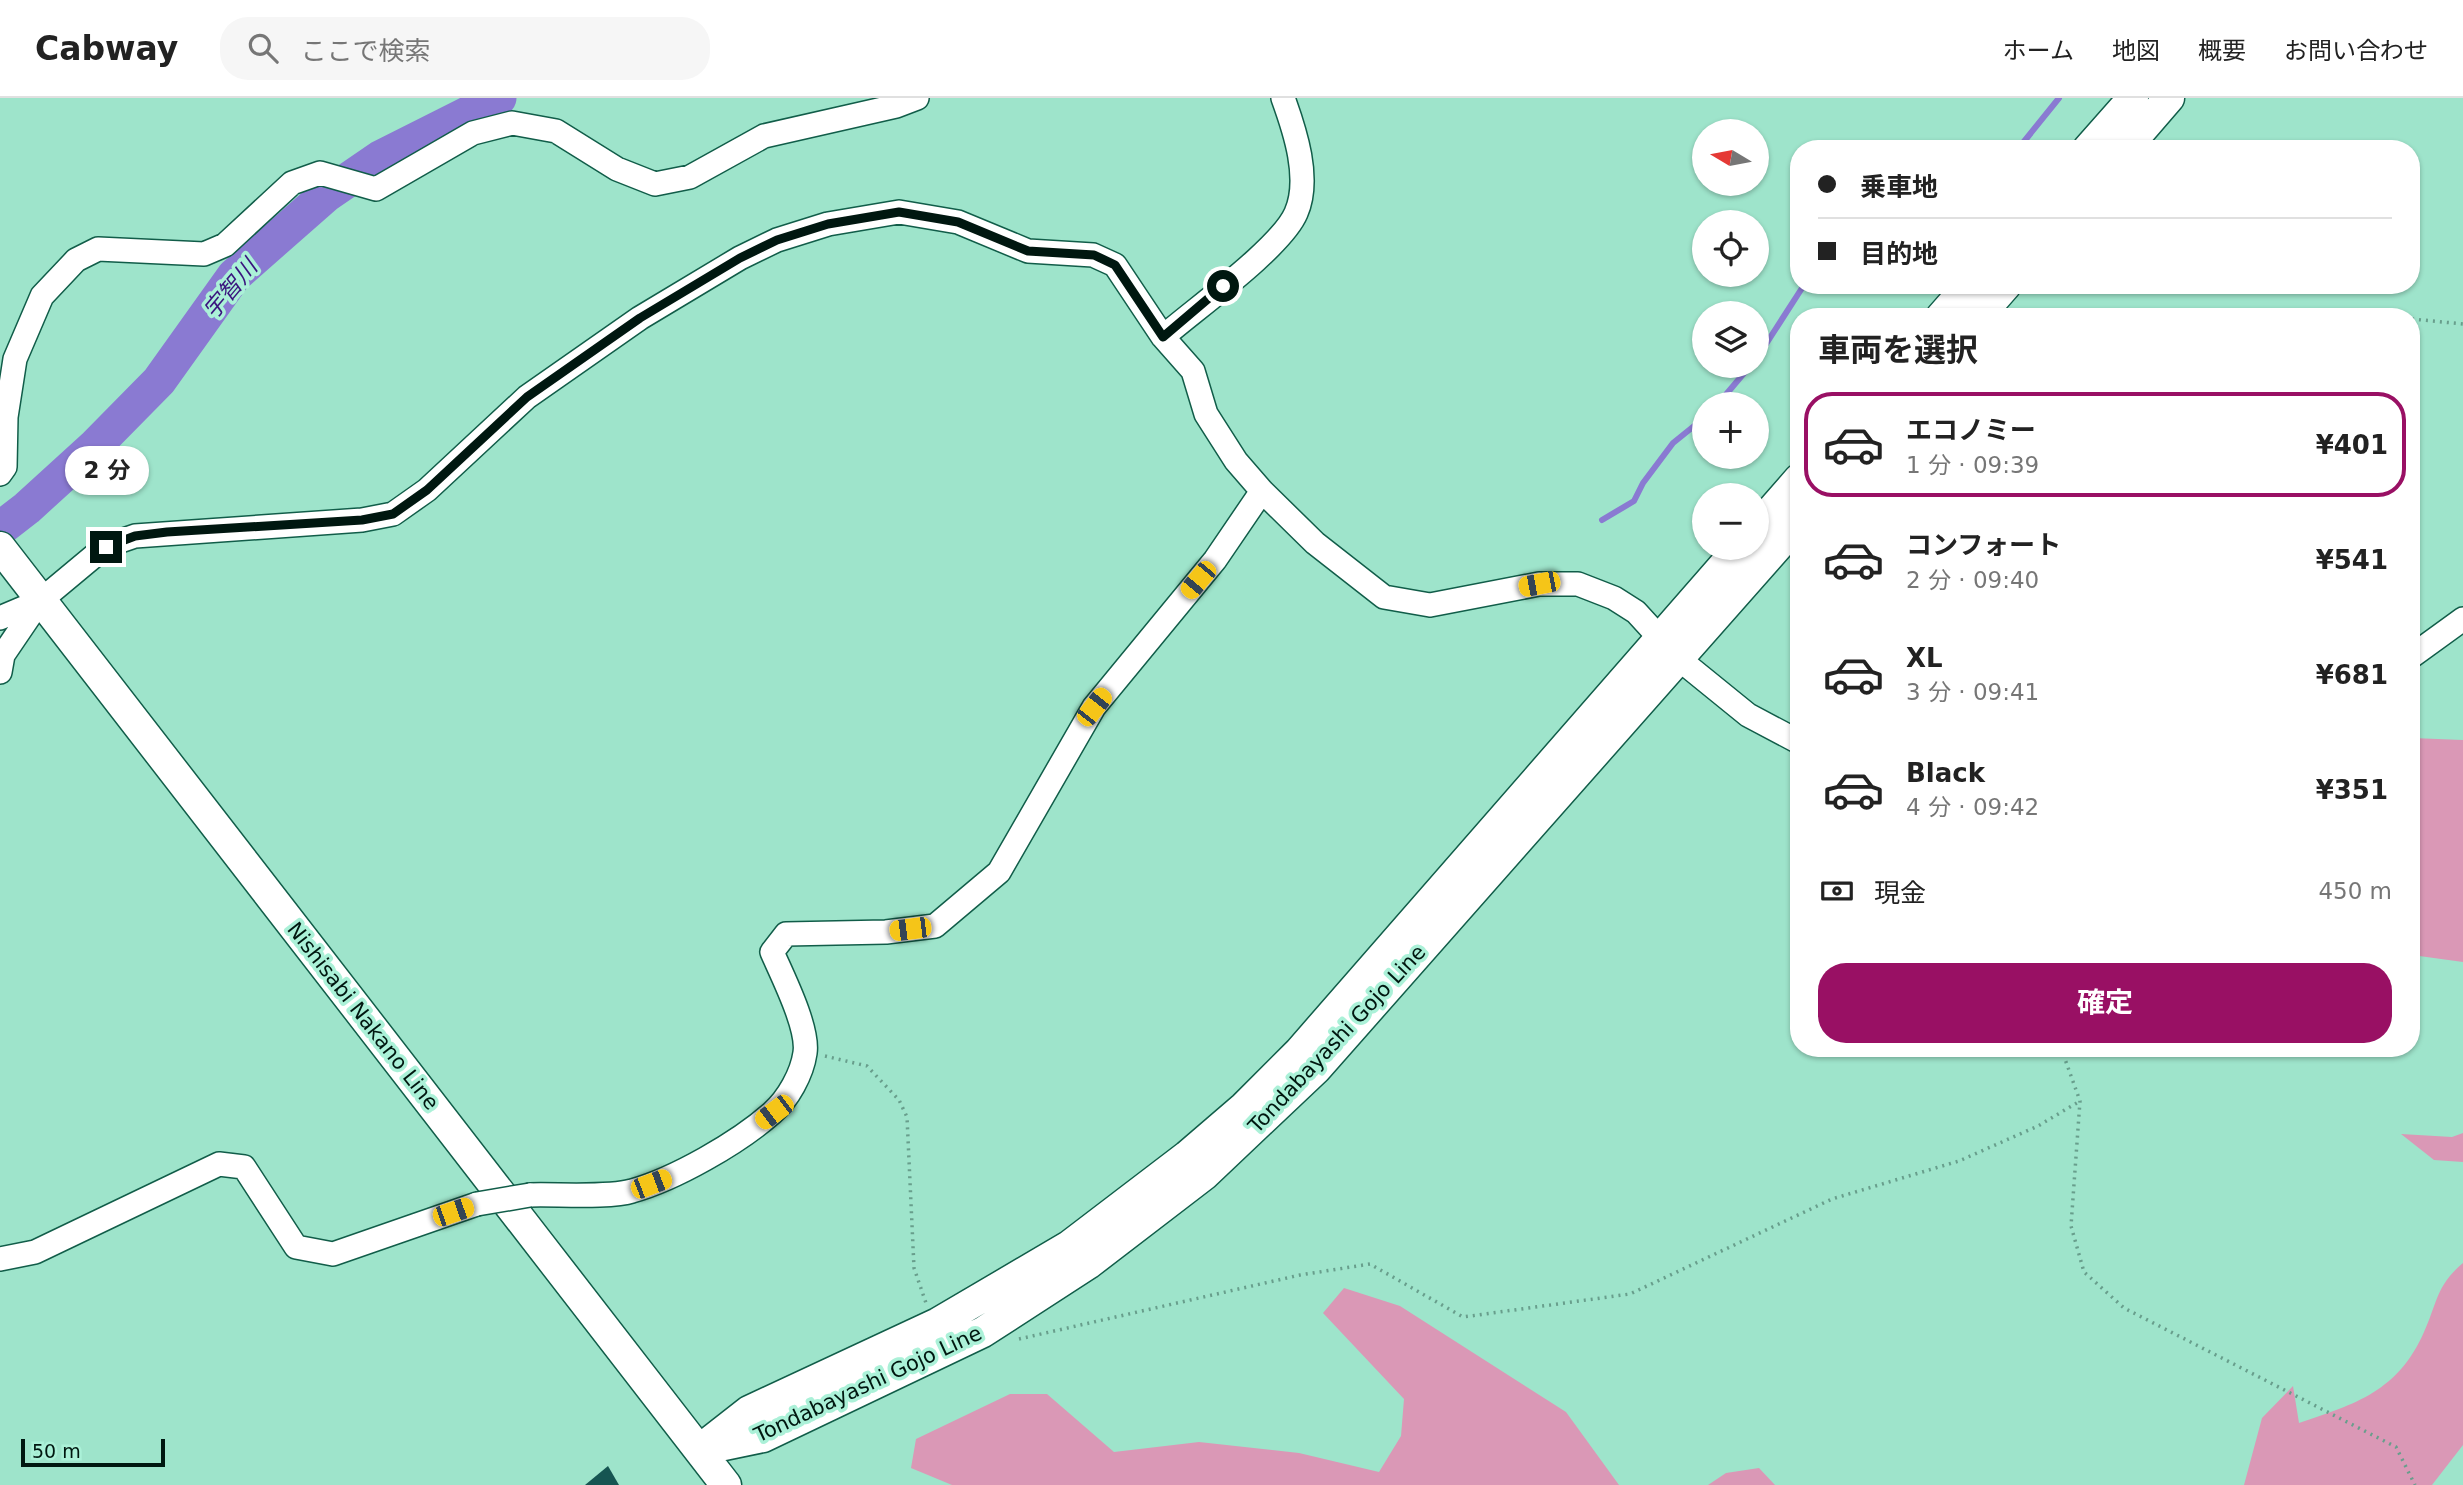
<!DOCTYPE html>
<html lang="ja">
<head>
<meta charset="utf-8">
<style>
	:root { --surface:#fff; --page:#f6f6f6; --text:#222; --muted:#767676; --line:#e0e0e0; --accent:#991064 }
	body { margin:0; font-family:"DejaVu Sans","Noto Sans JP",sans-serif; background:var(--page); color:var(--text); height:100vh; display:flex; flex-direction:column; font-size:26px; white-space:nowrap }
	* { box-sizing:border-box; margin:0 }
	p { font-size:23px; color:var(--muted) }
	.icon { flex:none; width:38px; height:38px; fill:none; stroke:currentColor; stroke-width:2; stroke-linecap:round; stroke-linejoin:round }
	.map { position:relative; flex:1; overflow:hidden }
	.side { position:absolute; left:1790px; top:210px; width:630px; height:749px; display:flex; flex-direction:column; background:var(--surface); border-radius:28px; box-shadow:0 2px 5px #0004 }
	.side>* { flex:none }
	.guide { position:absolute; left:1790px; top:42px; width:630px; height:154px; border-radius:28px; box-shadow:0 2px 5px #0004; display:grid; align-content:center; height:154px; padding:0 28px; background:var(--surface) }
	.needle { width:46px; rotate:280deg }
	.tools { position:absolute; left:1692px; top:21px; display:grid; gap:14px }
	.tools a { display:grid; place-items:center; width:77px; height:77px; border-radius:50%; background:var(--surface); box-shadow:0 2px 5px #0004; font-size:35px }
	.scale { position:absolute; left:21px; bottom:18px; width:144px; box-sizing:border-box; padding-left:7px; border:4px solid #001710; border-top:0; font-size:19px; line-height:24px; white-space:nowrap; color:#001710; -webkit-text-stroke:5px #abf1d8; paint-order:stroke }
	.end { position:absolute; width:32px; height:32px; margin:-16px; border:9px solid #001710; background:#fff; box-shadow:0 0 0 4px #fff }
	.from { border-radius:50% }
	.bubble { position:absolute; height:49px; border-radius:24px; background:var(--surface); box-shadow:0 2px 5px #0004; font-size:23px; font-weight:700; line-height:49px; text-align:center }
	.car { position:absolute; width:21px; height:42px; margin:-21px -10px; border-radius:9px; box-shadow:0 0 5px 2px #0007; background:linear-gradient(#f5c518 24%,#345 0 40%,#f5c518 0 76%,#345 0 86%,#f5c518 0) }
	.guide b { display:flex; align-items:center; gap:24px; height:66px; font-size:26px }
	.guide b+b { border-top:2px solid var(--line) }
	.guide i { width:18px; height:18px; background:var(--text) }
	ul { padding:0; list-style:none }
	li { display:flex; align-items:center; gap:21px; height:105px; margin:0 14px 10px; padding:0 14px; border:4px solid transparent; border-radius:28px }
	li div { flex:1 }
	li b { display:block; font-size:26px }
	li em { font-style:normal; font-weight:700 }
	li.selected { border-color:var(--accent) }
	li>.icon { width:63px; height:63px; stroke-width:1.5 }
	h2 { padding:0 28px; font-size:32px; line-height:84px }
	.pay { display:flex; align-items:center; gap:18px; height:77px; padding:0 28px; font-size:26px }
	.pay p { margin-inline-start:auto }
	.action { display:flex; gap:14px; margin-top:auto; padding:14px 28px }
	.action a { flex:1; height:80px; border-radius:28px; background:var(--accent); color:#fff; font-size:28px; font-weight:700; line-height:80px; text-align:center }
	header { display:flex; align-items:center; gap:42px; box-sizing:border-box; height:98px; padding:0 35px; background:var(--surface); border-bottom:2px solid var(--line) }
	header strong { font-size:33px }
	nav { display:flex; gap:38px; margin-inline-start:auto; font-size:24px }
	.search { width:490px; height:63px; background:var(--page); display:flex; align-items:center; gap:18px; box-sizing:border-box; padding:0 24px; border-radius:28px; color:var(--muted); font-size:26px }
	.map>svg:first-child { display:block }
</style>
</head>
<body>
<header>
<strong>Cabway</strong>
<div class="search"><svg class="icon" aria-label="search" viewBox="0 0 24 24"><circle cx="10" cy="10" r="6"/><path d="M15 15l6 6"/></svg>ここで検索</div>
<nav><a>ホーム</a><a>地図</a><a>概要</a><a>お問い合わせ</a></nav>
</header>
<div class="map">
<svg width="2463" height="1387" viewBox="0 0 2463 1387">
	<rect width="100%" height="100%" fill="#9ee4cb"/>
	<!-- green -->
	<path fill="#da98b6" d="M2412 640 2463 642V864L2412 857Z
		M2463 1035V1064L2434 1062 2401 1036 2452 1039Z
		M2463 1165V1347L2432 1387H2244L2262 1320 2293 1288 2299 1325C2356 1306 2398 1293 2424 1234 2438 1203 2436 1188 2463 1165Z
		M1344 1190 1400 1208 1566 1314 1619 1387H952L911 1370 916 1341 1010 1296H1047L1114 1354 1199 1344 1299 1355 1379 1374 1401 1338 1404 1301 1323 1215Z
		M1759 1370 1775 1387H1708L1726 1375Z"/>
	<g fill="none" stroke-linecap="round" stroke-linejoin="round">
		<!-- stream -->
		<path stroke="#8a7ad2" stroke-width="6" d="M2018 51 2059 0
			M1757 260 1804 187
			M1718 306 1750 268
			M1602 422 1634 403 1643 385 1673 345 1704 320"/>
		<!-- river -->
		<path stroke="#8a7ad2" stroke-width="35" d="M0 431 27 410 94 349 159 283 234 178 326 97 380 60 499 0"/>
	</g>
	<!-- building -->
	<path fill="#165552" d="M608 1368 619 1387H585Z"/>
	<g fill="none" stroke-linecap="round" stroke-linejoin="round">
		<!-- minor casing -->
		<g stroke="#115d49" stroke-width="26">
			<path id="minor" d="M1163 239C1195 211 1281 150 1296 115 1311 81 1295 33 1283 0
				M0 376 5 369 6 319 15 261 42 198 76 162 98 151 204 156 225 147 292 85 320 75 376 91 473 35 512 25 556 33 617 71 655 86 690 79 764 38 896 8 917 0
				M0 520 40 503 106 448 135 438 362 422 393 416 427 392 527 299 640 220 740 160 777 142 828 126 899 114 958 124 1028 153 1093 157 1115 167 1163 239 1193 273 1206 316 1236 363 1262 393 1315 445 1384 499 1430 507 1539 486H1578L1614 500 1636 514 1679 561 1748 617 1799 644
				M2412 558 2463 521
				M0 574 3 557 39 504
				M530 1097C555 1096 610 1100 632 1093 675 1081 738 1045 772 1015 788 1001 802 976 805 955 809 930 782 877 772 854L786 836 886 834 935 828 999 774 1094 609 1215 462 1262 393
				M0 1161 35 1154 219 1066 244 1069 296 1149 333 1156 477 1106"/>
		</g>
		<!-- major casing -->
		<g stroke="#115d49" stroke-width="33">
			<path id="major" d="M2088 51 2133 0
				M2125 51 2169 0
				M1941 219 1969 187
				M1978 219 2006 187
				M1757 429 1799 381
				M0 449 726 1387
				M703 1349 749 1313 938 1225 1069 1148 1187 1058 1244 1009 1299 954 1739 450
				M700 1352 763 1339 983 1234 1088 1166 1204 1077 1316 971 1799 424"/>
		</g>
		<!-- path -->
		<path stroke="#689e8c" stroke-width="3.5" stroke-dasharray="2 5" stroke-linecap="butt" d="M2347 219 2372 217 2393 219
			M2412 221 2463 226
			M2061 950 2080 1003 2071 1128 2084 1174 2124 1210 2396 1349 2415 1387
			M825 958 867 968 899 1002 907 1019 914 1170 926 1205
			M1019 1241 1300 1177 1370 1166 1463 1219 1630 1196 1832 1101 1959 1063 2038 1028 2080 1003"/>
		<!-- minor -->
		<use href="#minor" stroke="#fff" stroke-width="23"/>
		<!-- major -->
		<use href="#major" stroke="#fff" stroke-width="30"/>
		<!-- minor-bridge casing -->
		<g stroke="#115d49" stroke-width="26" stroke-linecap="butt">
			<path id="minor-bridge" d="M477 1106 530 1097"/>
		</g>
		<!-- minor-bridge -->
		<use href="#minor-bridge" stroke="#fff" stroke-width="23"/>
	</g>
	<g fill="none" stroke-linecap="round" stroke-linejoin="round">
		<!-- route -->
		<path stroke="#001710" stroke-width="9" d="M106 449 135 438 167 434 362 422 393 416 427 392 527 299 640 220 740 160 777 142 828 126 899 114 958 124 1028 153 1094 157 1115 167 1163 239 1223 188"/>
	</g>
	<g text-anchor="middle" stroke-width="7" stroke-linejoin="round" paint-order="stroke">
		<!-- street labels -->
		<g font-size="21" fill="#001710" stroke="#abf1d8">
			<text transform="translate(363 918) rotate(52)" y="7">Nishisabi Nakano Line</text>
			<text transform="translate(1337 941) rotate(-47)" y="7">Tondabayashi Gojo Line</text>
			<text transform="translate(868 1286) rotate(-25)" y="7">Tondabayashi Gojo Line</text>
		</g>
		<!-- water labels -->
		<g font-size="23" font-style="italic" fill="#3a147e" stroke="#abf1d8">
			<text transform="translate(230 191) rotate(-50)" y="8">宇智川</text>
		</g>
	</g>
</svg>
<div class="tools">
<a><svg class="needle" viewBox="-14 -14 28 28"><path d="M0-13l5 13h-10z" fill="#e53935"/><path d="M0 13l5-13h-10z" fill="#767676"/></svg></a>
<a><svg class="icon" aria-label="locate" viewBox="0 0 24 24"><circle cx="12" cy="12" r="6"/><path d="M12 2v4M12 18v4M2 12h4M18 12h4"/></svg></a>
<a><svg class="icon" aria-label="layers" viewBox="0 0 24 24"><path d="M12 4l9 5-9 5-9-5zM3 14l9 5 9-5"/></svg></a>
<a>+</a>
<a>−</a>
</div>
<div class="scale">50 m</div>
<i class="end from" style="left:1223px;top:188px"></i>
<i class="end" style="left:106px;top:449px"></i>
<div class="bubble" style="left:65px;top:348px;width:84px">2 分</div>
<i class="car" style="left:1198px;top:482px;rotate:220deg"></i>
<i class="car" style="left:1539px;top:486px;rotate:259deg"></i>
<i class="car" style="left:1094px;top:609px;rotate:38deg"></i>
<i class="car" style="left:910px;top:831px;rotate:263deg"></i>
<i class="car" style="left:774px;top:1014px;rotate:233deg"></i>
<i class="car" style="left:651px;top:1086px;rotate:69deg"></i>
<i class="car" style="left:453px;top:1114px;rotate:71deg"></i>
<div class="guide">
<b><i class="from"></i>乗車地</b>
<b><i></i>目的地</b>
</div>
<section class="side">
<h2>車両を選択</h2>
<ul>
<li class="selected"><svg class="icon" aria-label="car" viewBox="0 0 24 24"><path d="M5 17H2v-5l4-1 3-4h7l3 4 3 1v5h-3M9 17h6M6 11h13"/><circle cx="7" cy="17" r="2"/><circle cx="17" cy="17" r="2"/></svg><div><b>エコノミー</b><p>1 分 · 09:39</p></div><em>¥401</em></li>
<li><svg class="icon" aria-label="car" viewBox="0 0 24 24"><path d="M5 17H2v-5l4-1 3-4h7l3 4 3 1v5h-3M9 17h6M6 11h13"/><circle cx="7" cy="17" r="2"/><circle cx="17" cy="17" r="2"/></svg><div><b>コンフォート</b><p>2 分 · 09:40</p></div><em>¥541</em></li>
<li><svg class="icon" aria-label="car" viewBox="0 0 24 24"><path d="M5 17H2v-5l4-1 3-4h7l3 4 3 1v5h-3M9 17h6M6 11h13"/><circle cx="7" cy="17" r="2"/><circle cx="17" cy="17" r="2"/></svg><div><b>XL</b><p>3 分 · 09:41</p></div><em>¥681</em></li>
<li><svg class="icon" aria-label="car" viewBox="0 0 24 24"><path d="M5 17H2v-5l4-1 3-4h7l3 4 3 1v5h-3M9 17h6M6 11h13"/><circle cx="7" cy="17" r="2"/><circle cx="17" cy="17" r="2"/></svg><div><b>Black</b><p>4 分 · 09:42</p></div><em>¥351</em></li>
</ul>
<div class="pay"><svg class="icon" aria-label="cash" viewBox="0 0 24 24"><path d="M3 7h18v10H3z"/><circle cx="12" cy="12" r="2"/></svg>現金<p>450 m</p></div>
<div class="action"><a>確定</a></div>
</section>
</div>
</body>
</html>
